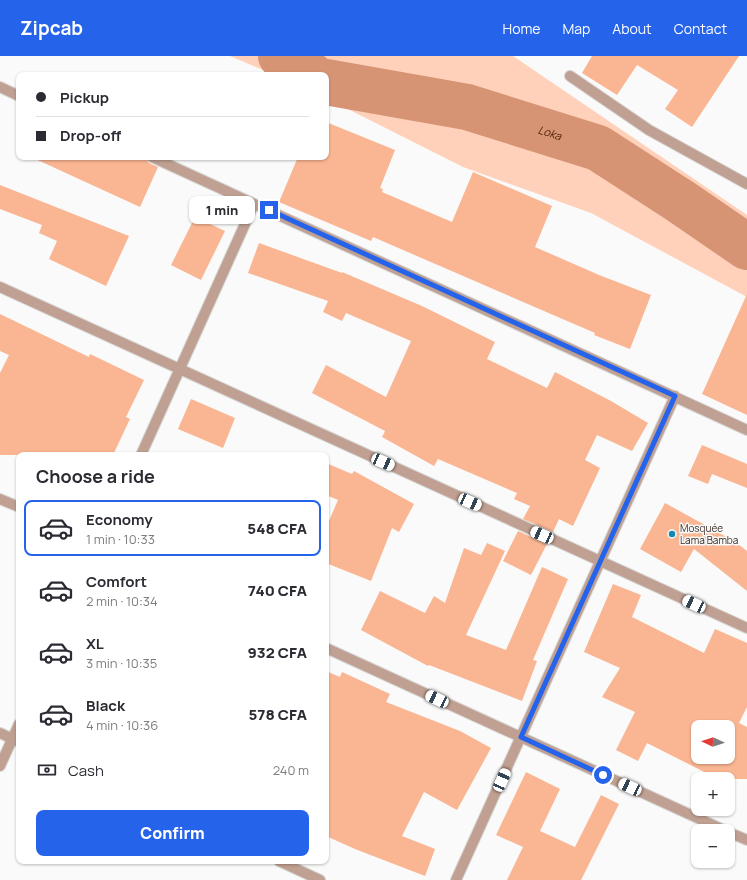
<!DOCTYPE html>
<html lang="en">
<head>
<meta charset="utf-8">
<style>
	:root { --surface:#fff; --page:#f2f2f3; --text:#2b2b33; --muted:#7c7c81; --line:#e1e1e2; --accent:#2563eb }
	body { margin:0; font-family:Manrope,sans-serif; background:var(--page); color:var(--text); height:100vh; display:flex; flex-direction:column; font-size:15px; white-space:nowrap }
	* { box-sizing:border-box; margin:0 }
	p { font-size:13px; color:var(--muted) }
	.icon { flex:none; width:22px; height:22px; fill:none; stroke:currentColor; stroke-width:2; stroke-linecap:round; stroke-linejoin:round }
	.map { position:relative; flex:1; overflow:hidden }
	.drawer { position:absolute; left:16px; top:396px; width:313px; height:412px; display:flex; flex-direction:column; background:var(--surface); border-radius:8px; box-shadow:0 1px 3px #0004 }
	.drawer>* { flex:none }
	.guide { position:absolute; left:16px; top:16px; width:313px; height:88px; border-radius:8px; box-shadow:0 1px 3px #0004; display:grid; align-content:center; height:88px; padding:0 20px; background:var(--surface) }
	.needle { width:26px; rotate:273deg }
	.controls { position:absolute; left:691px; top:664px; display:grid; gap:8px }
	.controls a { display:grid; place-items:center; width:44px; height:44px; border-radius:8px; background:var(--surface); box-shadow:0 1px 3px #0004; font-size:20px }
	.end { position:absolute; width:18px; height:18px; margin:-9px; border:5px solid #2563eb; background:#fff; box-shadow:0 0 0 2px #fff }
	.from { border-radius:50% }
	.bubble { position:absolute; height:28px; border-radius:8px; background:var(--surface); box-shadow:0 1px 3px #0004; font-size:13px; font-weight:800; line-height:28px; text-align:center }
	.car { position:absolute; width:12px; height:24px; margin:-12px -6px; border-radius:5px; box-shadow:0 0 3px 1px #0007; background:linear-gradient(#fff 24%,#345 0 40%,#fff 0 76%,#345 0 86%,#fff 0) }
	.guide b { display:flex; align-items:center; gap:14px; height:38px; font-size:15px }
	.guide b+b { border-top:1px solid var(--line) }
	.guide i { width:10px; height:10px; background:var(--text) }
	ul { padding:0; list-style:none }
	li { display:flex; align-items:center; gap:12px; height:56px; margin:0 8px 6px; padding:0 12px; border:2px solid transparent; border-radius:8px }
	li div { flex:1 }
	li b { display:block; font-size:15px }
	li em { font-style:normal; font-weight:800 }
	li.current { border-color:var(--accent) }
	li>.icon { width:36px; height:36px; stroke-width:1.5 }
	h2 { padding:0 20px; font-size:18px; line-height:48px }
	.pay { display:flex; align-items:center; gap:10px; height:44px; padding:0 20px; font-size:15px }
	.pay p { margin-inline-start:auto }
	.cta { display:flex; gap:8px; margin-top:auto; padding:8px 20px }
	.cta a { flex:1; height:46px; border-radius:8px; background:var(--accent); color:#fff; font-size:16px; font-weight:800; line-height:46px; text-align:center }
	header { display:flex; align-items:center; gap:24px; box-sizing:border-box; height:56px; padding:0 20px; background:var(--accent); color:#fff }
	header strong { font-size:19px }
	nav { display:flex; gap:22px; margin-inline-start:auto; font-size:14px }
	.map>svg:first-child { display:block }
</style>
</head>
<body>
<header>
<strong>Zipcab</strong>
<nav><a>Home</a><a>Map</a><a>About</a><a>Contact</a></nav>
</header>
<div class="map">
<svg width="747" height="824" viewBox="0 0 747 824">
	<rect width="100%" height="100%" fill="#f9faf9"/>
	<!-- green -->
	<path fill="#ffd1bb" d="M230 0H513L747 159V241L591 157 463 111 326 42V19H275Z"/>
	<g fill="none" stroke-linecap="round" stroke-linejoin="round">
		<!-- river -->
		<g stroke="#d79474" stroke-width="46">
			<path d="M281 0 311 19"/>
			<path id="s1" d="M326 26 467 51 598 92 680 145 747 191"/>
		</g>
	</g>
	<!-- building -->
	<path fill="#fab593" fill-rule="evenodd" d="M592 0H739L692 71 665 53 678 34 637 9 617 39 582 17Z
		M326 66 395 94 380 132 383 133 382 136 452 166 473 116 552 150 535 191 599 219 651 239 630 293 594 279 595 277 373 181 371 185 279 146 298 101H326Z
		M31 101H146L149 107 158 111 140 151Z
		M0 129 129 180 106 230 49 203 57 185 39 177 42 169 0 153Z
		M195 161 225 175 201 224 171 209Z
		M259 187 342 217V216L422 250 495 286 487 303 547 332 555 316 611 345 648 367 632 395 597 379 585 404 600 412 573 470 559 463 553 476 523 463 530 450 514 443 517 437 438 403 434 410 382 381 385 375 312 337 326 309 386 341 411 285 346 257 342 265 323 256 328 245 248 217Z
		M747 238V359L702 338Z
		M0 258 89 301 90 298 144 324 126 361 130 363 113 399H0V317L9 299 0 295Z
		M191 343 235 362 223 392 178 373Z
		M702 389 747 408V432L712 418 708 428 688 420Z
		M326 407 352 418 354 415 414 448 399 476 392 472 371 525 326 507V472L338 444 326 439Z
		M665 447 734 485 747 495V535L694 493 681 516 640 493Z
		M518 475 547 488 531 519 503 505Z
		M487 487 505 495 466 579 506 594 542 511 568 523 533 604 537 605 522 645 429 609 428 610 361 574 380 535 425 557 434 540 445 547 464 492 481 499Z
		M613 528 641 539 632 561 704 597 715 573 747 587V651L739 667 747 671V723H718L647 687 638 705 616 694 635 656 602 641 620 612 584 596ZM698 671H728V701H698Z
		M326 615 340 621 342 616 390 638 386 646 460 675 491 692 457 754 424 736 402 780 435 793 425 820 355 793 326 780Z
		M526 716 560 733 540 775 575 791 601 739 619 748 581 824H507L523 791 496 779Z"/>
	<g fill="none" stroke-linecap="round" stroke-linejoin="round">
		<!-- street casing -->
		<g stroke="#d6d5d3" stroke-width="12">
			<path id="street" d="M570 20 649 74 747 128
				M0 31 19 40
				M152 101 747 374
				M0 231 747 572
				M141 399 254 148
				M0 443 19 451
				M326 592 726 775
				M0 677 19 686
				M0 710 19 668
				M728 776 747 784
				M279 805 320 824
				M456 824 675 340"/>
		</g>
		<!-- street -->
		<use href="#street" stroke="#bfa092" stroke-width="10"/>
	</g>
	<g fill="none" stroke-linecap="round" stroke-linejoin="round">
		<!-- route -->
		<path stroke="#2563eb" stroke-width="5" d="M269 154 675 340 521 681 603 719"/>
	</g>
	<!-- markers -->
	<circle fill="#1789ae" stroke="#f9faf9" stroke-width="1.5" cx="672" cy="478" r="4"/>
	<g text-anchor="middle" stroke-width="3" stroke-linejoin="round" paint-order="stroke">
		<!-- poi labels -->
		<g font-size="10" fill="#392b24" stroke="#f9faf9" text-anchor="start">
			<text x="680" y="476">Mosquée<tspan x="680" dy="12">Lama Bamba</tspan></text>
		</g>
		<!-- water labels -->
		<g font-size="11" font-style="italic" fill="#50250d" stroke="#f9faf9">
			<text dy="4" stroke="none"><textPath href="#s1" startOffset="230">Loka</textPath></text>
		</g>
	</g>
</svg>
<div class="controls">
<a><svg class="needle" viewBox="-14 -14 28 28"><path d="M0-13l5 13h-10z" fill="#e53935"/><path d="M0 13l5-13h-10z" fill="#7c7c81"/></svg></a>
<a>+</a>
<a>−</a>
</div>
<i class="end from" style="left:603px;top:719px"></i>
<i class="end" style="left:269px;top:154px"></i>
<div class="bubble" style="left:189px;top:140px;width:66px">1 min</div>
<i class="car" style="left:383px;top:406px;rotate:114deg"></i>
<i class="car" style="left:470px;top:446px;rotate:114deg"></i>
<i class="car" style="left:542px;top:479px;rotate:294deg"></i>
<i class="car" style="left:694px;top:548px;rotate:295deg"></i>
<i class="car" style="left:437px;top:643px;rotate:295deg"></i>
<i class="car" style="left:502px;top:724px;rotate:24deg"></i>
<i class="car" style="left:630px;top:731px;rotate:295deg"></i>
<div class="guide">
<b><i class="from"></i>Pickup</b>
<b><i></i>Drop-off</b>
</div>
<section class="drawer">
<h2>Choose a ride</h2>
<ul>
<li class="current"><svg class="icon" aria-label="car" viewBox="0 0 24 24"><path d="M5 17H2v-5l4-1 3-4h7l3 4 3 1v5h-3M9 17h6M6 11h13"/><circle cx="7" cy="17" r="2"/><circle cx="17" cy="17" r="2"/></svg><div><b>Economy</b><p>1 min · 10:33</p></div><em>548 CFA</em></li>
<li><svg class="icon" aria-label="car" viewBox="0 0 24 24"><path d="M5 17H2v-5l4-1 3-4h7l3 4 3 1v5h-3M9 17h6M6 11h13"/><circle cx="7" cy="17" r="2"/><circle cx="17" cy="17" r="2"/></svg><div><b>Comfort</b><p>2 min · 10:34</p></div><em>740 CFA</em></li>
<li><svg class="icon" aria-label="car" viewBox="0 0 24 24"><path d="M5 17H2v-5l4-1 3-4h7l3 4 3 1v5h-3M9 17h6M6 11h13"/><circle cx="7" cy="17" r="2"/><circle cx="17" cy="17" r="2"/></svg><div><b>XL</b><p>3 min · 10:35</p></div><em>932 CFA</em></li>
<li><svg class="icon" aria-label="car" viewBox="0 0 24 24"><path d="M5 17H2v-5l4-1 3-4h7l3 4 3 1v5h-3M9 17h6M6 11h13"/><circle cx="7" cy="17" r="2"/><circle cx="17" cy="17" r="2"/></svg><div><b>Black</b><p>4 min · 10:36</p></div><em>578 CFA</em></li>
</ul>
<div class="pay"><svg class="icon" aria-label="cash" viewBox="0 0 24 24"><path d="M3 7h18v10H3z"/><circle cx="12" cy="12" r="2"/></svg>Cash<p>240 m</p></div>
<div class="cta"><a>Confirm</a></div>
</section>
</div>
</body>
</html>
